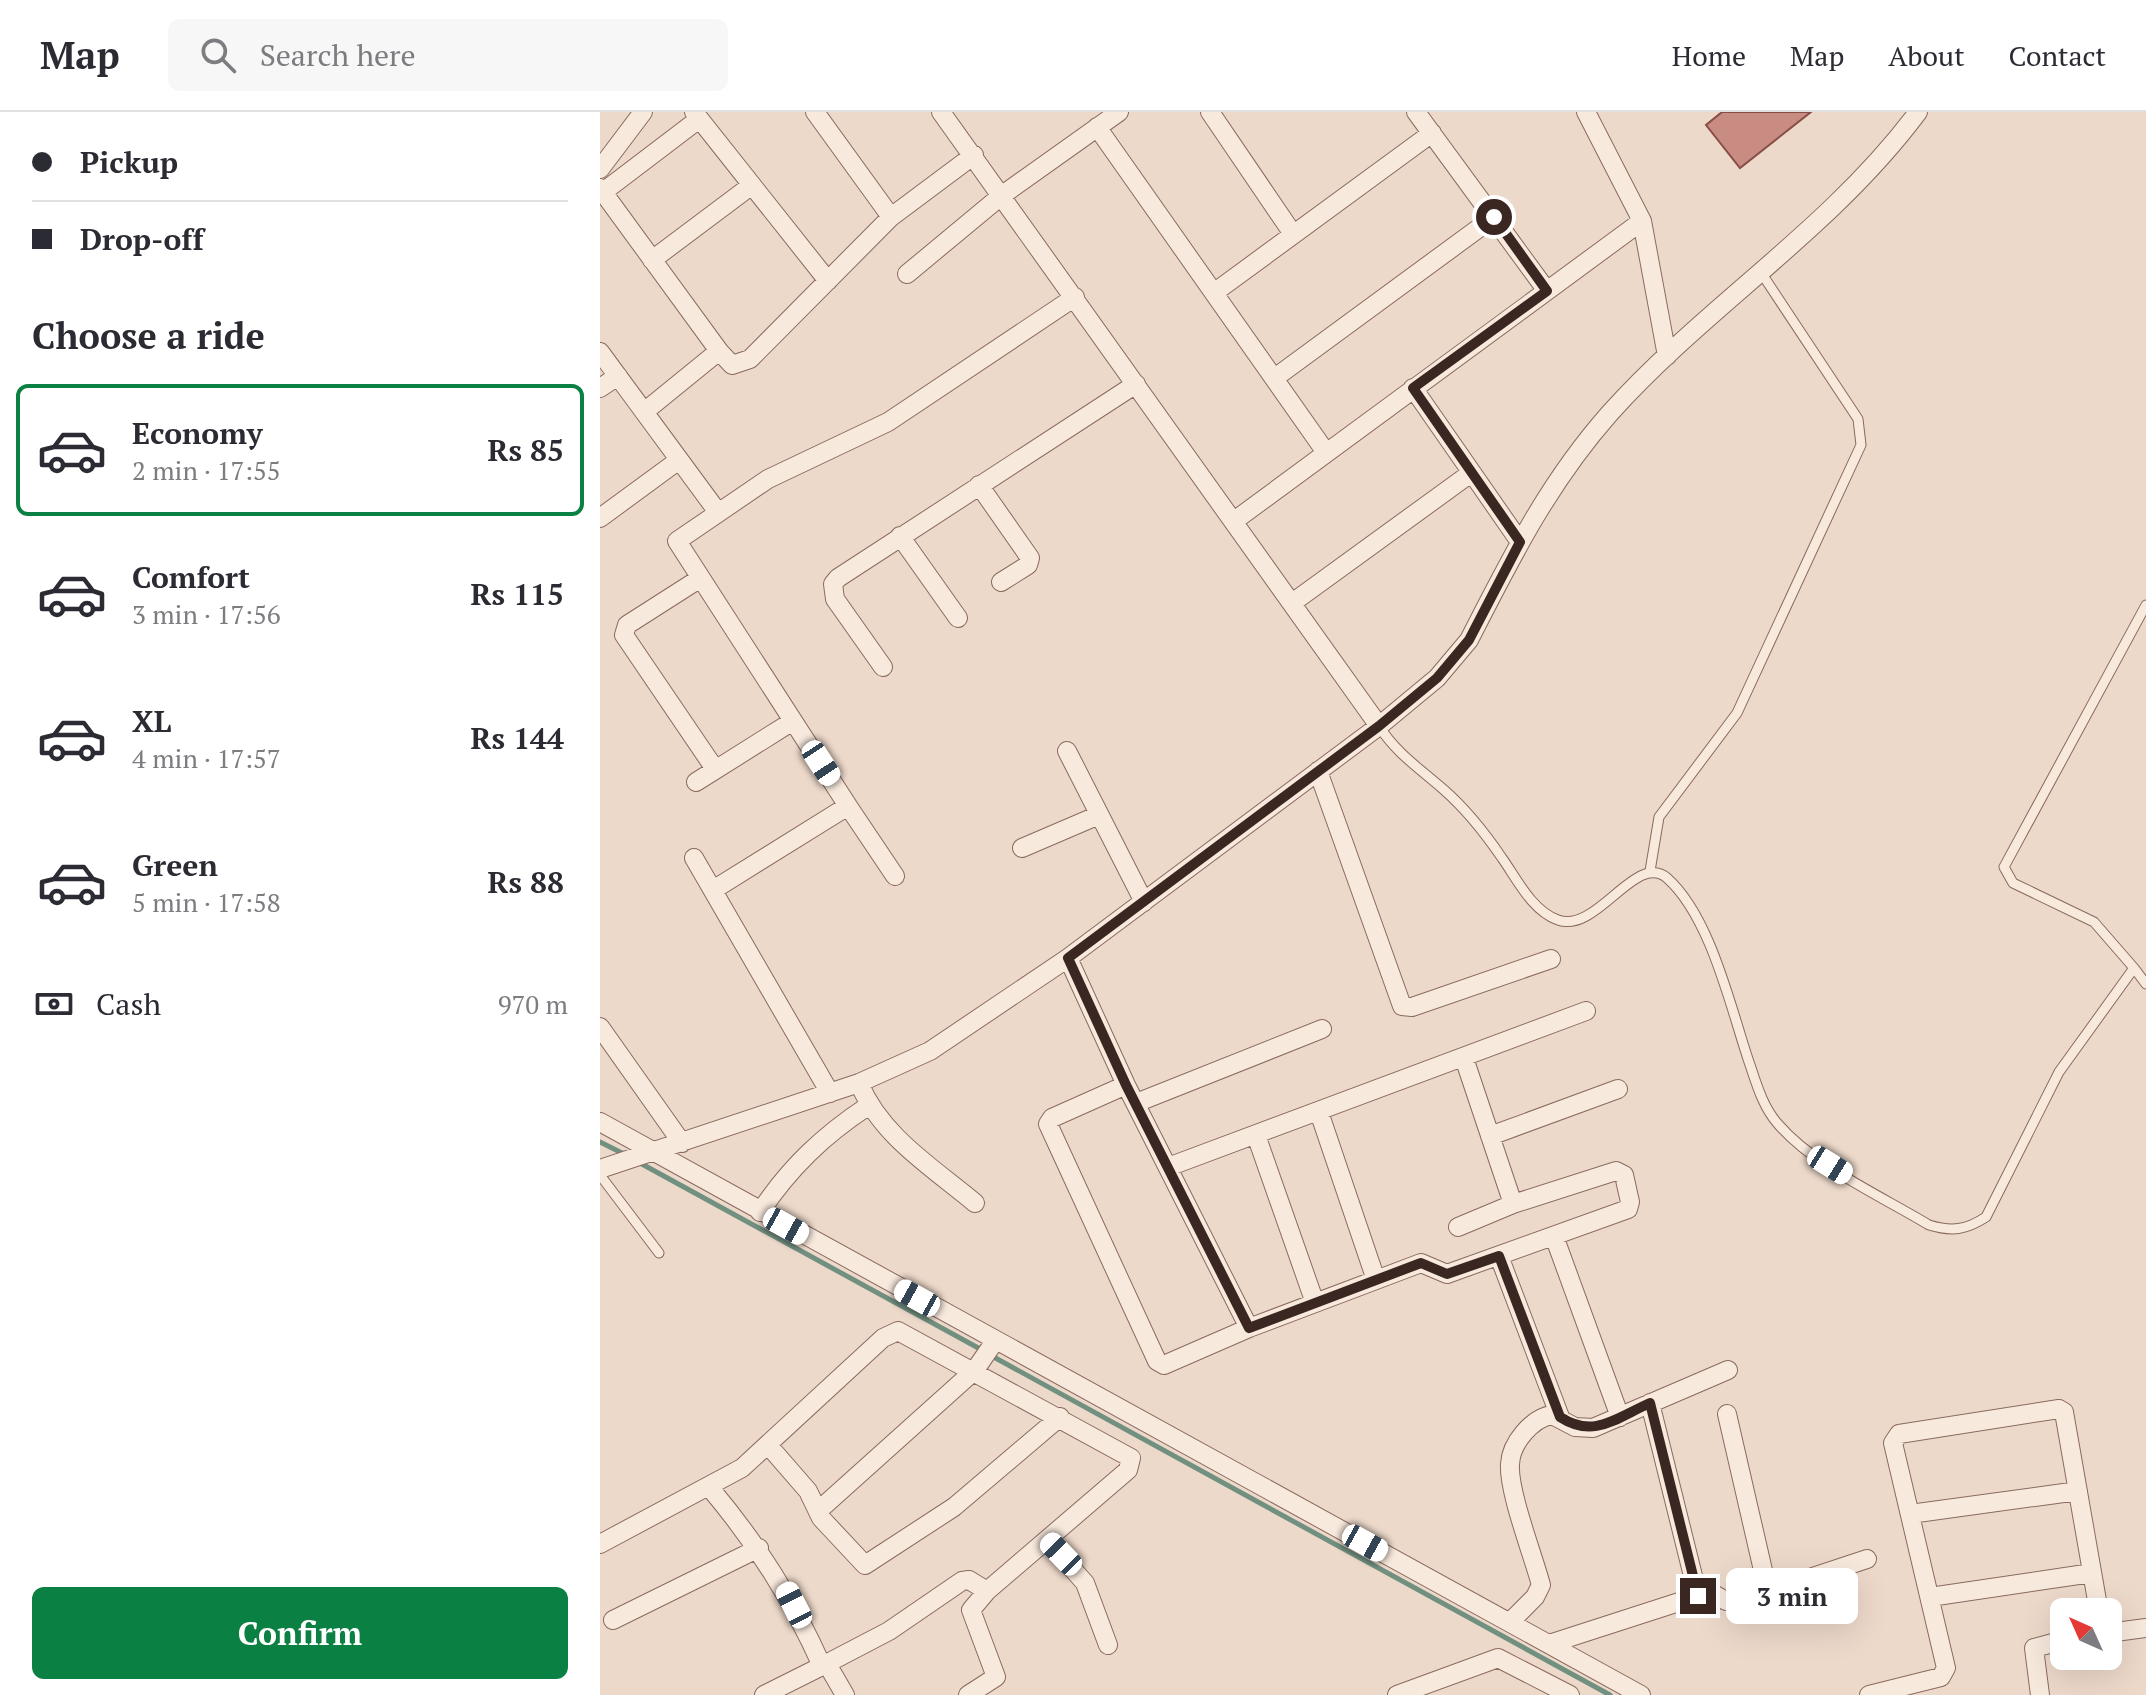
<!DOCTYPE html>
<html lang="en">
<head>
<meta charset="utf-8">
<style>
	:root { --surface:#fff; --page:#f7f7f7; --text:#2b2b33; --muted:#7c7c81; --line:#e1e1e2; --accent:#0b8043 }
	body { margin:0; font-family:"PT Serif",serif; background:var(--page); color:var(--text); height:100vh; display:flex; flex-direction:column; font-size:30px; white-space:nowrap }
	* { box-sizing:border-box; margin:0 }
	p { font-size:26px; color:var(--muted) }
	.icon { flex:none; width:44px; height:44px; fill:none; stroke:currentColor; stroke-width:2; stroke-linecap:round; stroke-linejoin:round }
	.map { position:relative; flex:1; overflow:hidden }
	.drawer { display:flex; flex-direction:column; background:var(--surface); width:600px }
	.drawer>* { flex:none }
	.top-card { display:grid; align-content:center; height:176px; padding:0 32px; background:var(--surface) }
	.needle { width:52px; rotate:315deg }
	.tools { position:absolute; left:1450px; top:1486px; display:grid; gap:16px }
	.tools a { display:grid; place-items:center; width:72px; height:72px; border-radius:12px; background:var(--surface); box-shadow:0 8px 32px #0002; font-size:40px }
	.end { position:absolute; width:36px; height:36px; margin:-18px; border:10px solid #3b2722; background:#fff; box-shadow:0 0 0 4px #fff }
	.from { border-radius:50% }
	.bubble { position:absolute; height:56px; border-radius:12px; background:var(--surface); box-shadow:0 8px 32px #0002; font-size:26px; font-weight:600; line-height:56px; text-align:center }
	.car { position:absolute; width:24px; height:48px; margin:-24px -12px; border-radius:10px; box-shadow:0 0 6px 2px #0007; background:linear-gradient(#fff 24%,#345 0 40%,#fff 0 76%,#345 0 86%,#fff 0) }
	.top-card b { display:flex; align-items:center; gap:28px; height:76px; font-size:30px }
	.top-card b+b { border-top:2px solid var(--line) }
	.top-card i { width:20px; height:20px; background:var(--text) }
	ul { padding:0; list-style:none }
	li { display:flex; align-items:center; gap:24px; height:132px; margin:0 16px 12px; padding:0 16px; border:4px solid transparent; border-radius:12px }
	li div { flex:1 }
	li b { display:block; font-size:30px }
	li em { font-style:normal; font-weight:600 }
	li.current { border-color:var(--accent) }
	li>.icon { width:72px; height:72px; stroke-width:1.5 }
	h2 { padding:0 32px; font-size:36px; line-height:96px }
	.pay { display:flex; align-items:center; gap:20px; height:88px; padding:0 32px; font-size:30px }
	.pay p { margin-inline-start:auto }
	.button { display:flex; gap:16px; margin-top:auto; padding:16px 32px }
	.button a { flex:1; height:92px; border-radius:12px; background:var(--accent); color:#fff; font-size:32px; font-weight:600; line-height:92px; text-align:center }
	header { display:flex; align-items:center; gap:48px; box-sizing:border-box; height:112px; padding:0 40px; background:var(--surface); border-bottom:2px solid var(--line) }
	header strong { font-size:38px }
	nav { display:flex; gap:44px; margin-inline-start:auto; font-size:28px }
	.search { width:560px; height:72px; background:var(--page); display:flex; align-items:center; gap:20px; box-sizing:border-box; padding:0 28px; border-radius:12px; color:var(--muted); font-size:30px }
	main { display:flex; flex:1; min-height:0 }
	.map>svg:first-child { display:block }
</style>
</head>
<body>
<header>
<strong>Map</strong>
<div class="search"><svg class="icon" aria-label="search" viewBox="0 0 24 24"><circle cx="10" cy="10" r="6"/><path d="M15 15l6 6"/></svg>Search here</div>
<nav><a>Home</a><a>Map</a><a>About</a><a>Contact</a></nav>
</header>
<main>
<section class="drawer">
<div class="top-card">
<b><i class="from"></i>Pickup</b>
<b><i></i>Drop-off</b>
</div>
<h2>Choose a ride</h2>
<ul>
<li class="current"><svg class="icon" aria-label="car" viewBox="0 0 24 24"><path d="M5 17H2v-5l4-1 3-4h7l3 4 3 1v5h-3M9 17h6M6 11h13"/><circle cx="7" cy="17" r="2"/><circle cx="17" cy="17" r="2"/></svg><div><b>Economy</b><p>2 min · 17:55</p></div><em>Rs 85</em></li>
<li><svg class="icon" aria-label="car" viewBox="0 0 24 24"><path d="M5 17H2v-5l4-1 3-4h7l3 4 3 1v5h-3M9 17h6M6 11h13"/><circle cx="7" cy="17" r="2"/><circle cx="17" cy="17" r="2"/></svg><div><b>Comfort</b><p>3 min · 17:56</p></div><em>Rs 115</em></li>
<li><svg class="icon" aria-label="car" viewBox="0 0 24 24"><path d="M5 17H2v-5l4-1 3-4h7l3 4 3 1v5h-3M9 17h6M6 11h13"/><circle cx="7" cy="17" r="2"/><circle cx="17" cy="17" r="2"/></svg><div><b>XL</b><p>4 min · 17:57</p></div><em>Rs 144</em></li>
<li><svg class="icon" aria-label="car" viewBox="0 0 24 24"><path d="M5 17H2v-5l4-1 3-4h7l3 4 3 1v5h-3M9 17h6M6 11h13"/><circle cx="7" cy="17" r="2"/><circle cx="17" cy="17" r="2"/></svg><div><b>Green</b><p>5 min · 17:58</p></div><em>Rs 88</em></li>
</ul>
<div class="pay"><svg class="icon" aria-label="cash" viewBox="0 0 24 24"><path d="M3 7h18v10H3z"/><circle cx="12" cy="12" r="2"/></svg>Cash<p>970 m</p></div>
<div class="button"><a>Confirm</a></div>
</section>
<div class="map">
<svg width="1546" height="1583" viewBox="0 0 1546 1583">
	<rect width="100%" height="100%" fill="#edd9ca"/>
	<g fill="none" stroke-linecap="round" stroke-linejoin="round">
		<!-- stream -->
		<path stroke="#719080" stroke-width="5" d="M0 1030 24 1042
			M40 1051 382 1238
			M390 1243 1010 1583"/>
	</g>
	<!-- building -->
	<path fill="#c98c82" stroke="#874e46" stroke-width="2" d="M1122 0H1211L1140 56 1106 13Z"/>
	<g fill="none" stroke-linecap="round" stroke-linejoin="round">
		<!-- service casing -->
		<g stroke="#896a5f" stroke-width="11">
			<path id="service" d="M779 614C796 641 819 656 843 677 866 697 885 721 902 746 917 767 932 799 958 808 997 822 1036 739 1067 766 1110 804 1130 893 1148 947 1156 970 1162 994 1178 1012 1214 1054 1281 1084 1329 1113 1352 1120 1366 1118 1386 1105L1459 960 1534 856 1546 872
				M1050 759 1059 705 1137 601 1261 333 1258 307 1162 162
				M1534 856 1494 810 1413 771 1404 755 1546 493
				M0 1063 59 1141"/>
		</g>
		<!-- minor casing -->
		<g stroke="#896a5f" stroke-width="20">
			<path id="minor" d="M94 0 228 169
				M215 0 291 105
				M341 0 779 614
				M610 0 693 122
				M816 0 947 179
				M986 0 1042 109 1067 244
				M497 15 725 339
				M0 57 43 0
				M0 76 119 239
				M3 80 99 7
				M52 148 152 73
				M307 162 401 84 519 0
				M615 180 832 21
				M0 240 117 399
				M676 265 894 105
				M0 276 18 264
				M813 276 920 430
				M44 300 119 239 132 253 150 247 291 105 374 43
				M379 373 430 446 428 453 401 470
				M0 406 79 348
				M634 409 1042 109
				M300 424 358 506
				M99 467 27 513 24 523 115 657
				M692 491 871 361
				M283 555 235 487 233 472 238 466 536 272
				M467 639 544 790
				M718 659 802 894 812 895 951 847
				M96 670 193 609
				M248 694 295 764
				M422 736 499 703
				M94 746 230 981
				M113 778 248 694 77 429 168 367 288 310 475 185
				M468 846 526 973 649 1216 821 1151 847 1162 1028 1097 1030 1090 1024 1063 1016 1059 913 1092 864 946
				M0 915 82 1031
				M259 971C281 1024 332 1055 375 1091
				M526 973 452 1006 448 1012 557 1249 564 1253 649 1216
				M536 991 722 917
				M719 1000 776 1168
				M0 1010 1041 1583
				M656 1023 715 1191
				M890 1024 1018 977
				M568 1055 986 899
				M0 1057 259 971 330 939 468 846 779 614 837 566 869 528C911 446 948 371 1010 301 1106 194 1231 117 1318 0
				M160 1100C190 1055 224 1023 268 994
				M858 1115 913 1092
				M954 1124 1020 1305
				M899 1144 960 1305
				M1050 1291 1098 1484
				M1127 1302 1168 1480
				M168 1333 208 1379 221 1406 265 1453 354 1395 460 1305
				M110 1376C157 1432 192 1487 222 1554L164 1583
				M218 1399 375 1258 395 1229
				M1310 1402 1478 1379
				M447 1428 485 1471 508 1533
				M0 1432 142 1356 283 1226 298 1219 531 1346 528 1358 387 1479 369 1468 362 1469 289 1519 222 1554
				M1330 1485 1492 1461
				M13 1508 159 1436
				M910 1510 935 1485 941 1473C933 1443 908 1379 910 1352 911 1331 932 1306 952 1303L975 1315 993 1316 1128 1258
				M1508 1521 1546 1516
				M949 1532 1110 1480 1126 1489 1137 1490 1267 1447
				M227 1552 245 1583
				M368 1583 396 1565 371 1498 387 1479
				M797 1583 898 1546 970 1583
				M1269 1583 1341 1565 1346 1556 1293 1331 1299 1322 1459 1297 1464 1300 1499 1500
				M1440 1583 1434 1536 1464 1528"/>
		</g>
		<!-- service -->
		<use href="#service" stroke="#f8e9dd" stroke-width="9"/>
		<!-- minor -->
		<use href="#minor" stroke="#f8e9dd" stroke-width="18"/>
	</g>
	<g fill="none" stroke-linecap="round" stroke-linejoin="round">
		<!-- route -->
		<path stroke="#3b2722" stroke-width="10" d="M894 105 947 179 813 276 920 430 869 528 837 566 779 614 468 846 526 973 649 1216 821 1151 847 1162 899 1144 960 1305C994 1327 1016 1306 1050 1291L1098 1484"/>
	</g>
</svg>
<div class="tools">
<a><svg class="needle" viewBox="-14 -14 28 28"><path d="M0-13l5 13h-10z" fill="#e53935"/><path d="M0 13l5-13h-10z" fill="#7c7c81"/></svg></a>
</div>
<i class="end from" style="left:894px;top:105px"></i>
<i class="end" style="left:1098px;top:1484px"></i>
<div class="bubble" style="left:1126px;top:1456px;width:132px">3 min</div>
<i class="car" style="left:221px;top:651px;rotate:147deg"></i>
<i class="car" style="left:1230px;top:1053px;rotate:122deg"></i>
<i class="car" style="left:186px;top:1114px;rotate:119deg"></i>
<i class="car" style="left:317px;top:1186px;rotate:299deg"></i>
<i class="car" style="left:765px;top:1431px;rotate:119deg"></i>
<i class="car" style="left:461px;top:1442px;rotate:316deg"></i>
<i class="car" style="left:194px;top:1493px;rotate:333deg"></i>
</div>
</main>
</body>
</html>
